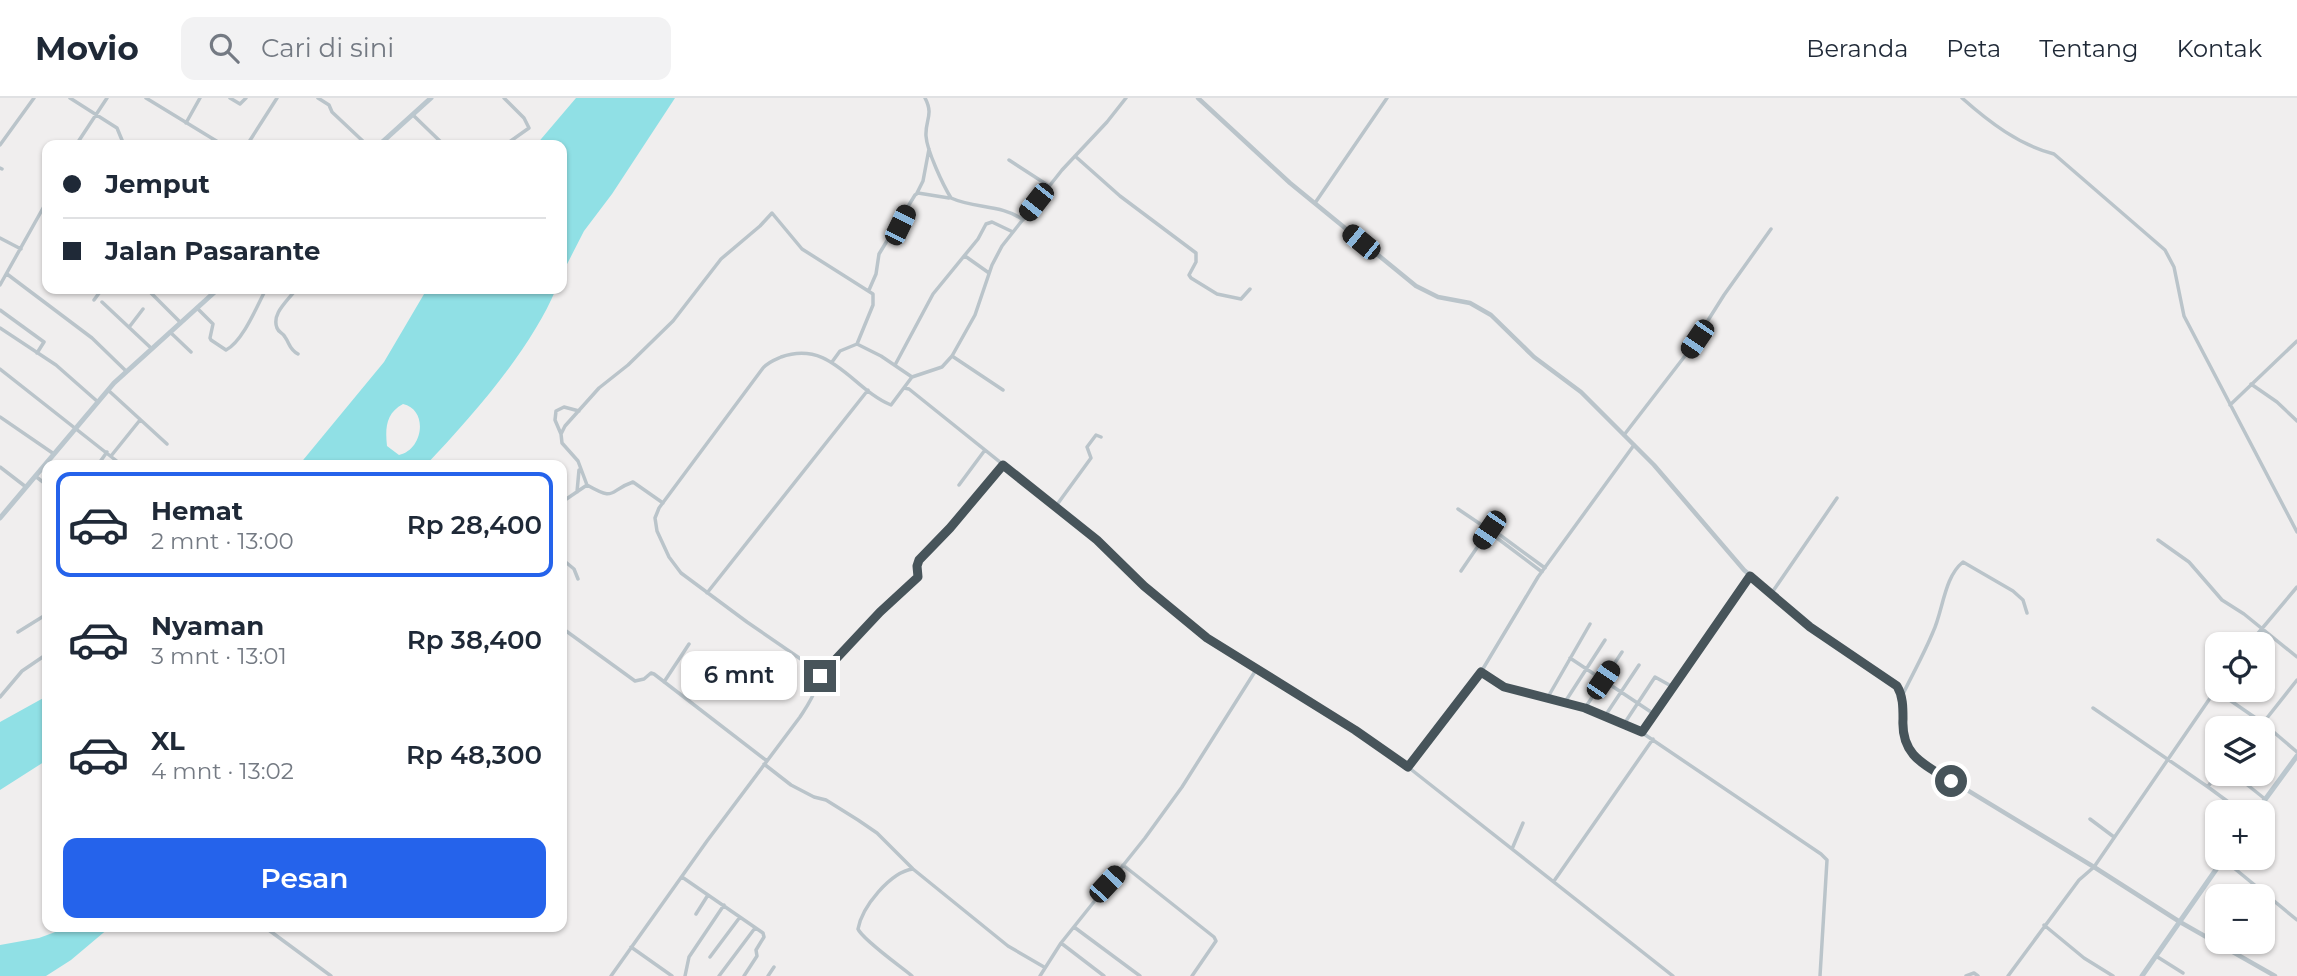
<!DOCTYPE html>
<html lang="id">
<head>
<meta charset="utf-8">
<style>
	:root { --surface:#fff; --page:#f2f2f3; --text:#1f2937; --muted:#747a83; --line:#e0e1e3; --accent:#2563eb }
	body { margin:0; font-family:Montserrat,sans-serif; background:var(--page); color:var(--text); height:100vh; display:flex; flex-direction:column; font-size:26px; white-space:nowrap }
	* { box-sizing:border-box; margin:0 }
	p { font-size:23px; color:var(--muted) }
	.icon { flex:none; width:38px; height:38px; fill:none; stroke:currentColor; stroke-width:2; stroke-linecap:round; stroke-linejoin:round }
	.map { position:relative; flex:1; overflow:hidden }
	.sheet { position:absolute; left:42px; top:362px; width:525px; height:472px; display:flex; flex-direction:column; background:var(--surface); border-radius:14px; box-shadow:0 2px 5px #0004 }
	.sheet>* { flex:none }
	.top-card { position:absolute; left:42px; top:42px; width:525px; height:154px; border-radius:14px; box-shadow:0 2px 5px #0004; display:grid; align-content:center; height:154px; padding:0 21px; background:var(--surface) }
	.tools { position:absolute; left:2205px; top:534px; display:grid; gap:14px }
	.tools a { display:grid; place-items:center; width:70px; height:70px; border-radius:14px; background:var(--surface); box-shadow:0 2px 5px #0004; font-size:35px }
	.end { position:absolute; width:32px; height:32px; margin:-16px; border:9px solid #47545a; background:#fff; box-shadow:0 0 0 4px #fff }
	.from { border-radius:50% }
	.bubble { position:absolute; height:49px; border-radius:14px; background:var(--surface); box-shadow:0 2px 5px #0004; font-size:23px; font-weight:600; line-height:49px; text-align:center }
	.car { position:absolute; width:21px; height:42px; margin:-21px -10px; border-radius:9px; box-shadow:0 0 5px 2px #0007; background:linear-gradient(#222 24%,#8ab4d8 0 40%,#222 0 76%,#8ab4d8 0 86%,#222 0) }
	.top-card b { display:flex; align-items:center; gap:24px; height:66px; font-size:26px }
	.top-card b+b { border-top:2px solid var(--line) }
	.top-card i { width:18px; height:18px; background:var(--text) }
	ul { padding:12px 0 0; list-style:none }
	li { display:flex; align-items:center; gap:21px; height:105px; margin:0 14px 10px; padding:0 7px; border:4px solid transparent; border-radius:14px }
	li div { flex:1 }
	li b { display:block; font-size:26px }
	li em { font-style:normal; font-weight:600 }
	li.on { border-color:var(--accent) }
	li>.icon { width:63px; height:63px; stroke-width:1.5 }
	.primary-button { display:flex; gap:14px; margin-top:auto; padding:14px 21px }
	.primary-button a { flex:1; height:80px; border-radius:14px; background:var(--accent); color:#fff; font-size:28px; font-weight:600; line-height:80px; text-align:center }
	header { display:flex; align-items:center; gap:42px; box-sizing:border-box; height:98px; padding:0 35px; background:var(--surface); border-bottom:2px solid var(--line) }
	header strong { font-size:33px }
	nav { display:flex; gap:38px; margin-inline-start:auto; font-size:24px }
	.search { width:490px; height:63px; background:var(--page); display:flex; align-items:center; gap:18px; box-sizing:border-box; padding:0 24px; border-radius:14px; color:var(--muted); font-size:26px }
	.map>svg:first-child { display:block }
</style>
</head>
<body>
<header>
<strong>Movio</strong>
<div class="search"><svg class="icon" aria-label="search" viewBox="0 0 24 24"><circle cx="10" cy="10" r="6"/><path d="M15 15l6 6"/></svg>Cari di sini</div>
<nav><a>Beranda</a><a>Peta</a><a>Tentang</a><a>Kontak</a></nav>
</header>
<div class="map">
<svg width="2297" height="878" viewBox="0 0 2297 878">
	<rect width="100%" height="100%" fill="#f0eeee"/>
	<!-- water -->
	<path fill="#90e0e5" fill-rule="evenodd" d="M576 0H675L612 96 584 133 562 176V47H536Z
		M427 191H556C530 253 472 318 426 367H299L384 264ZM403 306C429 312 423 352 399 357L387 348C385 330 386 315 403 306Z
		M47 598V662L0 692V624Z
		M66 830H109L71 862 46 878H0V847L39 840Z"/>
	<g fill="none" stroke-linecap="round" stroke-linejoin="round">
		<!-- minor -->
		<path stroke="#bac4ca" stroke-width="3.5" d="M70 0 117 30 124 47
			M146 0 223 47
			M230 0 240 6 246 0
			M318 0 329 7 332 14 367 47
			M504 0 524 20 529 30 505 47
			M925 0C934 17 925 22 926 38 927 53 943 87 951 100 975 111 1002 106 1023 122
			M1962 0C1989 24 2019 47 2054 56L2165 152 2174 169 2184 218 2297 434
			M413 17 444 47
			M186 25 200 0
			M0 47 34 0
			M76 47 107 0
			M247 47 277 0
			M1075 58 1120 98 1196 155V164L1189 177 1191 180 1217 196 1241 201 1250 191
			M1009 62 1049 88
			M0 70 2 71
			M917 95 923 83 929 51
			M1315 105 1387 0
			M0 140 21 151
			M965 158 989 175
			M7 176 92 240 126 273
			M0 187 47 103
			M147 191 180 224
			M296 191C289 202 271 215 277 230 279 235 282 234 285 239 290 246 289 251 298 256
			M869 192 876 176 879 156 915 97 918 95 949 100
			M94 202 102 191
			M102 204 151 250
			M197 210 213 226 210 240 211 242 226 252C243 243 257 208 266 191
			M0 212 44 244 37 255
			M130 228 143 211
			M0 230 56 267 98 304
			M170 234 191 254
			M952 258 1003 292
			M832 264 840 253 857 246 881 258 912 279
			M895 267 933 196 978 141 986 126 992 124 1013 134
			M0 271 123 368
			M2251 286 2277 304 2297 323
			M904 290 909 291 1077 426 1109 452 1144 488 1207 539 1355 632 1408 669 1673 878
			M108 292 167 346
			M2230 307 2297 243
			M0 319 54 356
			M561 336 555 322 556 313 564 309 579 313
			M1624 337 1688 254 1724 197 1771 131
			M111 358 140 322
			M97 368 107 354
			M0 369 26 389
			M35 378 47 387
			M587 387 578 363 562 345 561 336 565 328 599 290 628 267 673 223 721 161 760 128 772 115 802 151 873 196V207L857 246
			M959 387 985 352
			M577 394 579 372
			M562 404 587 387C617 404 607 393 633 384L663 405
			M1056 408 1091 360 1087 349 1096 337 1101 339
			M1458 411 1495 436 1500 437 1545 470
			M1495 436 1497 440 1542 474
			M2158 442 2189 464 2222 502 2244 516 2297 559
			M562 461 574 471 578 481
			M1461 473 1489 432
			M707 495 868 292
			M1771 496 1837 400
			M562 530 635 583 644 581 651 575 654 576 767 663
			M18 534 47 516
			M2249 546 2297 489
			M1570 560 1654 616
			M1481 574 1504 589 1585 610 1641 634 1821 756 1827 762 1820 878
			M817 579 824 575 880 514 917 479V468L919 462 950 430 1003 367
			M664 584 689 546
			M2215 592 2263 625 2297 654
			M1902 598C1912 577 1924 556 1933 534 1943 513 1944 479 1963 464L2013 493 2023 502 2027 515
			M0 599 22 573 47 556
			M1548 599 1590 526
			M1565 604 1605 542
			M1585 610 1622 554
			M2093 610 2208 689 2217 674
			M1605 618 1639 567
			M2263 625 2297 582
			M1624 626 1655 579 1673 589
			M1641 634 1750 478
			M764 666 791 687 814 699 826 702 858 722 877 735 913 771 1008 848 1044 869
			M1408 669 1481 574 1538 479 1634 347
			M2238 676 2240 681 2265 701
			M2208 689 2242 714
			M2090 721 2114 739
			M1512 751 1523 725
			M2223 761 2297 822
			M1123 767 1214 839 1216 843 1192 878
			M682 779 763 835 764 839 756 852 757 858 744 878
			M1554 783 1653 641
			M696 816 708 797
			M2044 827 2084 860 2113 878
			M1074 829 1140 878
			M266 830 331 878
			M1061 845 1104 878
			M631 849 672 878
			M2156 858 2183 875
			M710 859 740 819
			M611 878 707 743 800 619C811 602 826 583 808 566L747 524 681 475 669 459 657 433 655 420 659 410 763 270C768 264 774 262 781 259 831 241 852 291 891 307L912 279 942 269 952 258 975 217 992 167 1002 148 1062 72 1107 24 1126 0
			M685 878 689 859 724 807
			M719 878 755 830
			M768 878 774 869
			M912 878C900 868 862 841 858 831 862 809 890 774 913 771
			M1040 878 1061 845 1145 740 1182 689 1256 572
			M1966 878 1974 875 1978 878
			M2008 878 2079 782 2094 769 2217 590"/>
		<!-- tertiary -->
		<path stroke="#bac4ca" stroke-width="4.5" d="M1198 0 1290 85 1416 188 1438 199 1470 205 1491 217 1534 259 1581 294 1654 367 1744 472 1810 529 1897 588C1913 614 1891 631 1916 661L2094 769 2180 824 2275 878"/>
		<!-- secondary -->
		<path stroke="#bbc7ce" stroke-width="5" d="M379 47 431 0
			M0 420 114 285 218 191
			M2256 714 2297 658
			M2142 878 2224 760"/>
	</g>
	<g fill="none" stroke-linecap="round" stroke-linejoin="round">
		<!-- route -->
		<path stroke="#47545a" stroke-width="9" d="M820 578 880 514 918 479 917 468 919 462 950 430 1003 367 1097 442 1144 488 1207 540 1355 632 1408 669 1481 574 1504 589 1585 610 1642 634 1750 478 1810 529 1897 588C1903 598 1903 609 1903 621 1901 657 1923 666 1951 683"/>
	</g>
</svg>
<div class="tools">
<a><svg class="icon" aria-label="locate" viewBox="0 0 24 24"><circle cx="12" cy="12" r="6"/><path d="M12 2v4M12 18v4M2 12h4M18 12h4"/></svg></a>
<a><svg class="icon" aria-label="layers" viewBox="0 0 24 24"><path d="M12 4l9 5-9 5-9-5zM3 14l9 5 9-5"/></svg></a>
<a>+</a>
<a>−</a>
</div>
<i class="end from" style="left:1951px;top:683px"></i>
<i class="end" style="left:820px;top:578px"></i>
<div class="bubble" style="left:681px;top:553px;width:116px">6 mnt</div>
<i class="car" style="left:1036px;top:104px;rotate:218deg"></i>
<i class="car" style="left:900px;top:127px;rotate:26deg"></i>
<i class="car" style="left:1361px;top:144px;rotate:309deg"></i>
<i class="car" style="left:1697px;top:241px;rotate:214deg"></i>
<i class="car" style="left:1489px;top:432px;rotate:214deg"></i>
<i class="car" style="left:1603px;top:582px;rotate:34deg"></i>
<i class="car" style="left:1107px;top:786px;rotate:43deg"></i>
<div class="top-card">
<b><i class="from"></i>Jemput</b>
<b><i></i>Jalan Pasarante</b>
</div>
<section class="sheet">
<ul>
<li class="on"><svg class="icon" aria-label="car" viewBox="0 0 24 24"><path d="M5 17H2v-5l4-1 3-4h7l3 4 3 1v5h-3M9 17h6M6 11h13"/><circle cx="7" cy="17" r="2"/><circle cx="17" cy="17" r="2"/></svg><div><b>Hemat</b><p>2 mnt · 13:00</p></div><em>Rp 28,400</em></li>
<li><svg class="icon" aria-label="car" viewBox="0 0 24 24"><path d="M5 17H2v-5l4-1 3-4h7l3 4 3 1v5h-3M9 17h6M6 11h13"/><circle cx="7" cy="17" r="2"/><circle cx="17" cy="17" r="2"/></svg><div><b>Nyaman</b><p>3 mnt · 13:01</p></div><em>Rp 38,400</em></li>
<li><svg class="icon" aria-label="car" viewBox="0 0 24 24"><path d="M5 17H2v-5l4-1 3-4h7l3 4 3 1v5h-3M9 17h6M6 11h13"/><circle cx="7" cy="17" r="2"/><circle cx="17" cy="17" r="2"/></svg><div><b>XL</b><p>4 mnt · 13:02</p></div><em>Rp 48,300</em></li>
</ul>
<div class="primary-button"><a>Pesan</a></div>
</section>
</div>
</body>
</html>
